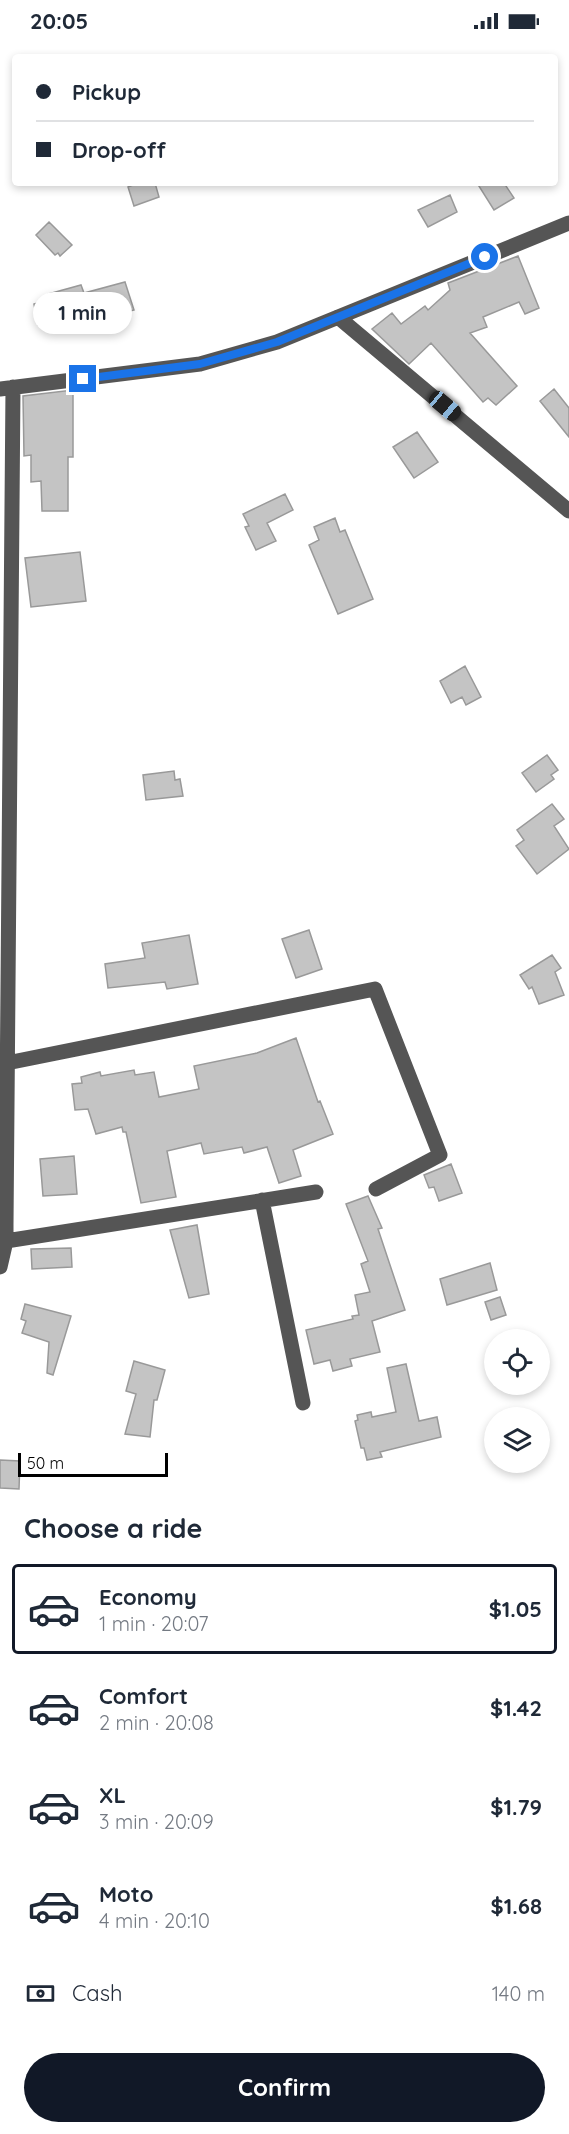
<!DOCTYPE html>
<html lang="en">
<head>
<meta charset="utf-8">
<style>
	:root { --surface:#fff; --page:#f6f6f7; --text:#1f2937; --muted:#747a83; --line:#e0e1e3; --accent:#111827 }
	body { margin:0; font-family:Quicksand,sans-serif; background:var(--page); color:var(--text); height:100vh; display:flex; flex-direction:column; font-size:22px; white-space:nowrap }
	* { box-sizing:border-box; margin:0 }
	p { font-size:20px; color:var(--muted) }
	.icon { flex:none; width:33px; height:33px; fill:none; stroke:currentColor; stroke-width:2; stroke-linecap:round; stroke-linejoin:round }
	.map { position:relative; height:1450px; overflow:hidden }
	.side { display:flex; flex-direction:column; background:var(--surface); flex:1 }
	.side>* { flex:none }
	.banner { position:absolute; left:12px; top:12px; width:546px; height:132px; border-radius:6px; box-shadow:0 3px 9px #0003; display:grid; align-content:center; height:132px; padding:0 24px; background:var(--surface) }
	.fabs { position:absolute; left:484px; top:1287px; display:grid; gap:12px }
	.fabs a { display:grid; place-items:center; width:66px; height:66px; border-radius:50%; background:var(--surface); box-shadow:0 3px 9px #0003; font-size:30px }
	.scale { position:absolute; left:18px; bottom:15px; width:150px; box-sizing:border-box; padding-left:6px; border:3px solid #000; border-top:0; font-size:16px; line-height:21px; white-space:nowrap; color:#000; -webkit-text-stroke:4px #fff; paint-order:stroke }
	.end { position:absolute; width:27px; height:27px; margin:-14px; border:8px solid #1a73e8; background:#fff; box-shadow:0 0 0 3px #fff }
	.from { border-radius:50% }
	.bubble { position:absolute; height:42px; border-radius:21px; background:var(--surface); box-shadow:0 3px 9px #0003; font-size:20px; font-weight:800; line-height:42px; text-align:center }
	.car { position:absolute; width:18px; height:36px; margin:-18px -9px; border-radius:8px; box-shadow:0 0 4px 2px #0007; background:linear-gradient(#222 24%,#8ab4d8 0 40%,#222 0 76%,#8ab4d8 0 86%,#222 0) }
	.banner b { display:flex; align-items:center; gap:21px; height:57px; font-size:22px }
	.banner b+b { border-top:2px solid var(--line) }
	.banner i { width:15px; height:15px; background:var(--text) }
	ul { padding:0; list-style:none }
	li { display:flex; align-items:center; gap:18px; height:90px; margin:0 12px 9px; padding:0 12px; border:3px solid transparent; border-radius:6px }
	li div { flex:1 }
	li b { display:block; font-size:22px }
	li em { font-style:normal; font-weight:800 }
	li.selected { border-color:var(--accent) }
	li>.icon { width:54px; height:54px; stroke-width:1.5 }
	h2 { padding:0 24px; font-size:27px; line-height:72px }
	.pay { display:flex; align-items:center; gap:15px; height:66px; padding:0 24px; font-size:22px }
	.pay p { margin-inline-start:auto }
	.primary-button { display:flex; gap:12px; margin-top:auto; padding:12px 24px }
	.primary-button a { flex:1; height:69px; border-radius:36px; background:var(--accent); color:#fff; font-size:24px; font-weight:800; line-height:69px; text-align:center }
	.status { display:flex; justify-content:space-between; align-items:center; height:42px; padding:0 30px; background:var(--surface); direction:ltr }
	.status svg { height:16px; fill:currentColor }
	.map>svg:first-child { display:block }
</style>
</head>
<body>
<div class="status"><b>20:05</b><svg viewBox="0 0 49 12"><path d="M0 12V9h3v3zM5 12V6h3v6zM10 12V3h3v9zM15 12V0h3v12zM26 1h20v11H26zM47 4h2v5h-2z"/></svg></div>
<div class="map">
<svg width="569" height="1450" viewBox="0 0 569 1450">
	<rect width="100%" height="100%" fill="#fff"/>
	<!-- building -->
	<path fill="#c4c4c4" stroke="#999" stroke-width="1.5" d="M138 141H155L159 155 134 164 128 145Z
		M477 141H504L514 156 494 168Z
		M450 153 457 170 428 185 418 168Z
		M49 180 72 203 60 214 58 211 55 213 36 193Z
		M518 214 539 266 525 272 519 260 483 275 487 285 470 291 517 344 496 363 488 356 483 360 431 301 409 322 372 287 392 271 401 282 425 264 428 268 450 248 448 241Z
		M125 240 134 268 111 274V272L82 281 81 278 65 283 63 278 38 283 34 262 49 258 48 252 81 243 84 251Z
		M554 347 569 366V395L540 359Z
		M73 348V415H68V469H42L41 439 31 440V413L24 414 23 354Z
		M417 390 438 420 414 436 393 405Z
		M285 452 293 468 267 481 276 499 256 508 245 485 249 484 243 472Z
		M335 476 340 490 345 488 373 557 338 572 309 503 319 498 314 485Z
		M80 510 86 559 31 565 25 516Z
		M465 624 481 655 466 663 462 655 451 661 440 639Z
		M547 713 558 728 551 733 554 737 536 750 522 731Z
		M174 729 175 738 180 737 183 754 146 758 143 733Z
		M552 762 564 777 554 784 569 807 537 832 516 804 524 798 517 788Z
		M309 888 322 927 296 936 282 897Z
		M189 893 198 942 167 947 165 940 108 946 105 922 145 916 142 901Z
		M552 913 561 926 555 930 564 953 539 962 532 945 529 947 520 933Z
		M296 996 318 1060 320 1059 333 1092 293 1108 301 1134 279 1141 267 1105 244 1111 242 1105 204 1112 201 1101 167 1109 176 1155 141 1161 126 1090H123L122 1085 96 1092 88 1067 75 1068 72 1042 82 1041 81 1035 100 1030 101 1034 134 1028 135 1033 154 1030 159 1055 199 1047 194 1024 257 1011Z
		M74 1114 77 1152 43 1154 40 1117Z
		M451 1122 462 1151 439 1159 434 1145 429 1146 424 1133Z
		M368 1154 382 1186 378 1187 405 1268 372 1279 380 1310 350 1317 352 1324 333 1329 330 1318 314 1322 306 1288 353 1277 352 1274 359 1273 355 1253 370 1250 361 1222 368 1219 346 1162Z
		M197 1183 209 1252 189 1256 170 1188Z
		M71 1206 72 1225 32 1227 31 1207Z
		M490 1221 497 1248 447 1263 440 1237Z
		M500 1255 506 1273 491 1278 485 1260Z
		M25 1262 71 1274 53 1333 47 1331 49 1300 22 1291 26 1279 21 1277Z
		M134 1319 165 1328 157 1358H154L150 1395 125 1392 136 1352 126 1349Z
		M406 1322 419 1379 437 1375 441 1395 380 1410 382 1415 367 1418 364 1406H361L355 1379 358 1378 357 1373 371 1370 372 1375 396 1370 387 1326Z
		M0 1418 20 1419 19 1447 0 1446Z"/>
	<g fill="none" stroke-linecap="round" stroke-linejoin="round">
		<!-- minor -->
		<path stroke="#555" stroke-width="15" d="M338 275 569 469
			M0 347 200 322 277 300 569 181
			M7 1021 375 947 440 1113 376 1147
			M262 1158 303 1361
			M6 1199 316 1150
			M0 1225 6 1199V1183L13 345"/>
	</g>
	<g fill="none" stroke-linecap="round" stroke-linejoin="round">
		<!-- route -->
		<path stroke="#1a73e8" stroke-width="8" d="M83 337 200 322 277 300 485 215"/>
	</g>
</svg>
<div class="fabs">
<a><svg class="icon" aria-label="locate" viewBox="0 0 24 24"><circle cx="12" cy="12" r="6"/><path d="M12 2v4M12 18v4M2 12h4M18 12h4"/></svg></a>
<a><svg class="icon" aria-label="layers" viewBox="0 0 24 24"><path d="M12 4l9 5-9 5-9-5zM3 14l9 5 9-5"/></svg></a>
</div>
<div class="scale">50 m</div>
<i class="end from" style="left:485px;top:215px"></i>
<i class="end" style="left:83px;top:337px"></i>
<div class="bubble" style="left:33px;top:250px;width:99px">1 min</div>
<i class="car" style="left:445px;top:364px;rotate:130deg"></i>
<div class="banner">
<b><i class="from"></i>Pickup</b>
<b><i></i>Drop-off</b>
</div>
</div>
<section class="side">
<h2>Choose a ride</h2>
<ul>
<li class="selected"><svg class="icon" aria-label="car" viewBox="0 0 24 24"><path d="M5 17H2v-5l4-1 3-4h7l3 4 3 1v5h-3M9 17h6M6 11h13"/><circle cx="7" cy="17" r="2"/><circle cx="17" cy="17" r="2"/></svg><div><b>Economy</b><p>1 min · 20:07</p></div><em>$1.05</em></li>
<li><svg class="icon" aria-label="car" viewBox="0 0 24 24"><path d="M5 17H2v-5l4-1 3-4h7l3 4 3 1v5h-3M9 17h6M6 11h13"/><circle cx="7" cy="17" r="2"/><circle cx="17" cy="17" r="2"/></svg><div><b>Comfort</b><p>2 min · 20:08</p></div><em>$1.42</em></li>
<li><svg class="icon" aria-label="car" viewBox="0 0 24 24"><path d="M5 17H2v-5l4-1 3-4h7l3 4 3 1v5h-3M9 17h6M6 11h13"/><circle cx="7" cy="17" r="2"/><circle cx="17" cy="17" r="2"/></svg><div><b>XL</b><p>3 min · 20:09</p></div><em>$1.79</em></li>
<li><svg class="icon" aria-label="car" viewBox="0 0 24 24"><path d="M5 17H2v-5l4-1 3-4h7l3 4 3 1v5h-3M9 17h6M6 11h13"/><circle cx="7" cy="17" r="2"/><circle cx="17" cy="17" r="2"/></svg><div><b>Moto</b><p>4 min · 20:10</p></div><em>$1.68</em></li>
</ul>
<div class="pay"><svg class="icon" aria-label="cash" viewBox="0 0 24 24"><path d="M3 7h18v10H3z"/><circle cx="12" cy="12" r="2"/></svg>Cash<p>140 m</p></div>
<div class="primary-button"><a>Confirm</a></div>
</section>
</body>
</html>
